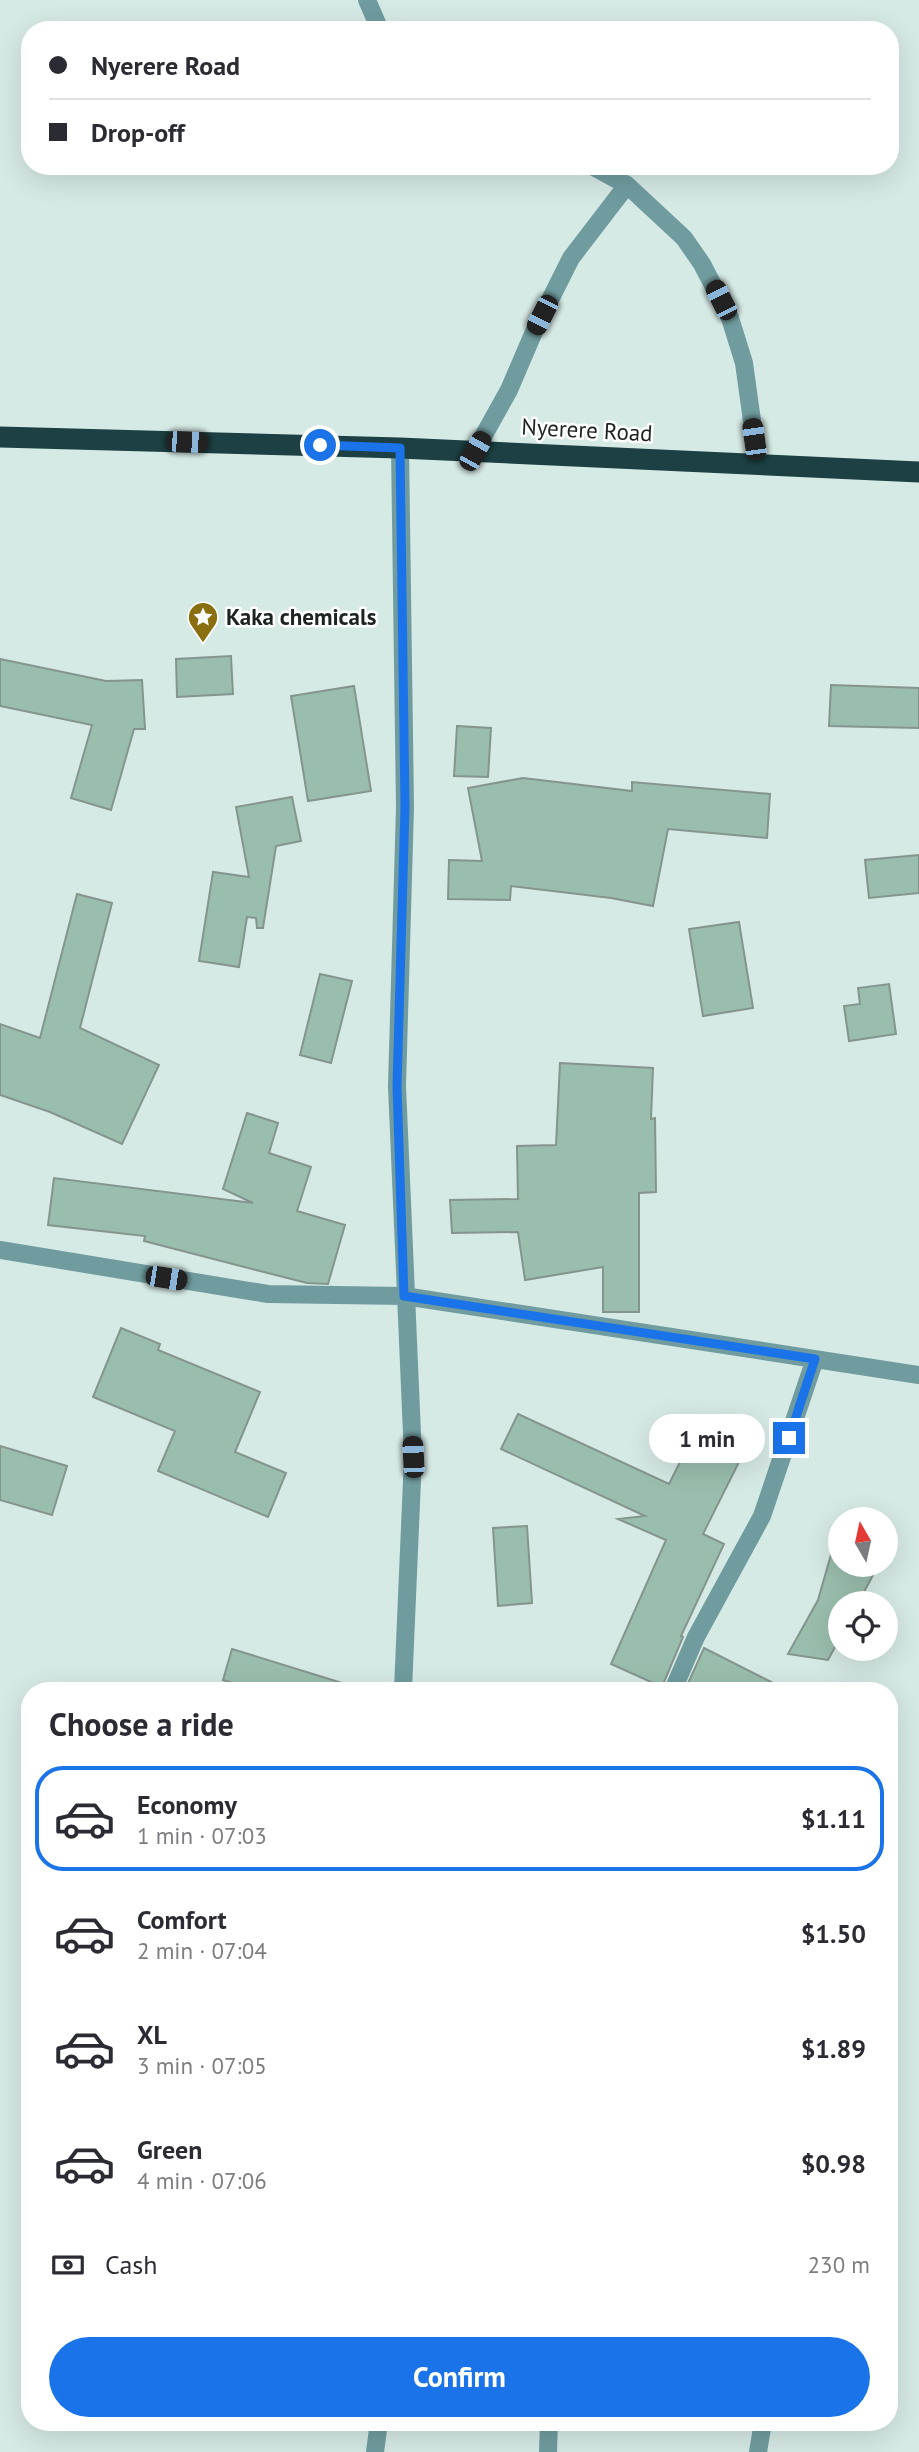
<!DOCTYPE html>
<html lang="en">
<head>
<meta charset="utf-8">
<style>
	:root { --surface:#fff; --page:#f7f7f7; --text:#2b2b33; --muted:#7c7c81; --line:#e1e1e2; --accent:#1a73e8 }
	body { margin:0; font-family:"PT Sans",sans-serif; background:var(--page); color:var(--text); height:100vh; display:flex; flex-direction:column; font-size:26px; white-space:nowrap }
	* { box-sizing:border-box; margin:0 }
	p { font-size:23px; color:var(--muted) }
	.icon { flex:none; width:38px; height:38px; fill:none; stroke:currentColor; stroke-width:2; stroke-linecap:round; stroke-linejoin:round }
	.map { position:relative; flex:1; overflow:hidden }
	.sheet { position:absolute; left:21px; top:1682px; width:877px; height:749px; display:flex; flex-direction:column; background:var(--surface); border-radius:28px; box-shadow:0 7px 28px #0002 }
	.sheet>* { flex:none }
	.banner { position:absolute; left:21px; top:21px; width:878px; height:154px; border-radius:28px; box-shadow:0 7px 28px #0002; display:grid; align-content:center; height:154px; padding:0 28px; background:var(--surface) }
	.needle { width:46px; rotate:351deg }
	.buttons { position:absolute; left:828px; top:1507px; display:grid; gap:14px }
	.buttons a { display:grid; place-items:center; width:70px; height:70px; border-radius:50%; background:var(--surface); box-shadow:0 7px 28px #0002; font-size:35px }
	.end { position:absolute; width:32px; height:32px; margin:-16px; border:9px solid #1a73e8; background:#fff; box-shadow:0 0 0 4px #fff }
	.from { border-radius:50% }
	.bubble { position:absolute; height:49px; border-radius:24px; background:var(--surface); box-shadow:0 7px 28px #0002; font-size:23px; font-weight:800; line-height:49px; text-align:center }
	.car { position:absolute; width:21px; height:42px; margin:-21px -10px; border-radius:9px; box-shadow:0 0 5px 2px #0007; background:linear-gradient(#222 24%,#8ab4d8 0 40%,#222 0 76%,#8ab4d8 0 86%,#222 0) }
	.banner b { display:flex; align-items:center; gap:24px; height:66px; font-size:26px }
	.banner b+b { border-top:2px solid var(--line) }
	.banner i { width:18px; height:18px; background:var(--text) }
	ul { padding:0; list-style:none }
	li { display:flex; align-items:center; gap:21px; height:105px; margin:0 14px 10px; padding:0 14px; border:4px solid transparent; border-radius:28px }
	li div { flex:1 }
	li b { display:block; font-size:26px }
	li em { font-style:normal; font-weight:800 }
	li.current { border-color:var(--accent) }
	li>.icon { width:63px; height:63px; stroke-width:1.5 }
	h2 { padding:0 28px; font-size:32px; line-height:84px }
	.pay { display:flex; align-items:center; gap:18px; height:77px; padding:0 28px; font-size:26px }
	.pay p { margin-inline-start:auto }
	.primary-button { display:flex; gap:14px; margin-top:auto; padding:14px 28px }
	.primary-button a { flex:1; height:80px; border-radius:42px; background:var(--accent); color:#fff; font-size:28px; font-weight:800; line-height:80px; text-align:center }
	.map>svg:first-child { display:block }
</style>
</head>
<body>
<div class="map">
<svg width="919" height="2452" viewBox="0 0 919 2452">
	<rect width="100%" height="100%" fill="#d5e9e5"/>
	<!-- building -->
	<path fill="#9abead" stroke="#85958d" stroke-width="2" d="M231 656 233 694 177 697 176 659Z
		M0 659 106 681 142 680 145 729H134L111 810 71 798 92 725 0 706Z
		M831 685 919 688V728L829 726Z
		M354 686 371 791 308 801 291 696Z
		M457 726 491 728 488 777 454 776Z
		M523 778 632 791V782L770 794 767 838 668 829 653 906 611 898 511 886 510 900 448 899 449 860 482 861 468 788Z
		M292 797 301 841 276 846 263 928H257L256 918 247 917 239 967 199 961 213 872 249 877 236 807Z
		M919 855V893L869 898 865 860Z
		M77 894 112 903 80 1028 159 1065 122 1144 50 1112 0 1095V1024L40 1038Z
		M739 922 753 1008 703 1016 689 929Z
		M320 974 352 981 331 1063 300 1055Z
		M889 984 896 1034 849 1041 844 1006 860 1004 858 988Z
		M560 1063 653 1068 651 1119 655 1118 656 1192 639 1193V1312H603V1267L525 1280 518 1232 452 1233 450 1200 518 1199 517 1146 556 1145Z
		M247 1113 278 1123 269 1153 311 1167 297 1211 345 1225 328 1284 307 1283 256 1270 144 1241 145 1236 48 1225 54 1178 253 1203 223 1189Z
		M121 1328 160 1344 158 1350 260 1392 235 1452 286 1473 268 1517 158 1471 175 1431 93 1397Z
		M518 1414 669 1484 701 1420 748 1444 703 1534 724 1544 681 1636 683 1637 662 1687 611 1664 666 1540 618 1519 645 1516 501 1449Z
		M0 1446 67 1466 52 1515 0 1500Z
		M840 1523V1564H879L858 1603H840V1638L828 1660 788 1654 818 1600Z
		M527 1526 532 1603 498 1606 493 1528Z
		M704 1648 787 1690H685Z
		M232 1649 342 1683 341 1690H257L223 1680Z"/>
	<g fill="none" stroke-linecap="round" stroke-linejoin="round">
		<!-- street -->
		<path stroke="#709c9f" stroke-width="18" d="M367 0 380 30
			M592 166 627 185 684 238 702 264 730 318 744 363 758 464
			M400 448 405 807 397 1086 413 1457 403 1690
			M475 451 509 390 533 334 571 258 627 185
			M0 1250 268 1294 404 1296 919 1375
			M673 1690 696 1637 762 1516 815 1359
			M375 2452 379 2422
			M548 2452 549 2422
			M758 2452 763 2422"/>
		<!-- highway -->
		<path stroke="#1c4043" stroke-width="21" d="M0 437 400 448 919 472"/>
	</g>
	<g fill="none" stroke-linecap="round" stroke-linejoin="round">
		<!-- route -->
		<path stroke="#1a73e8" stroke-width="9" d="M320 445 400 448 405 807 397 1086 404 1296 815 1359 789 1438"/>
	</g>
	<!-- icons -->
	<defs>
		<g id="sight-pin" transform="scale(1.575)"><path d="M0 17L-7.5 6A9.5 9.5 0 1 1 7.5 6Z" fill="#8a6f11" stroke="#fff"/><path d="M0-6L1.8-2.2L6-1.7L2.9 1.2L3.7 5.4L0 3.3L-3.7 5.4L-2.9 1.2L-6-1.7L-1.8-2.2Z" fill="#fff"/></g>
	</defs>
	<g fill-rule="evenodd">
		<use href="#sight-pin" x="203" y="617"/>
	</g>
	<g text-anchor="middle" stroke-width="5" stroke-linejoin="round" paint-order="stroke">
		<!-- street labels -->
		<g font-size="23" fill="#1c2322" stroke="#fff">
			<text transform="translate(587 430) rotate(3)" y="8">Nyerere Road</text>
		</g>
		<!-- poi labels -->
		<g font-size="23" font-weight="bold" fill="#1c2322" stroke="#fff" text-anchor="start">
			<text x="226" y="625">Kaka chemicals</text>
		</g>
	</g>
</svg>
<div class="buttons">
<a><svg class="needle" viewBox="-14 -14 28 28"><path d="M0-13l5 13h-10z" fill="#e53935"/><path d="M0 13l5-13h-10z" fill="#7c7c81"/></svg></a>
<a><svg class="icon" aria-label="locate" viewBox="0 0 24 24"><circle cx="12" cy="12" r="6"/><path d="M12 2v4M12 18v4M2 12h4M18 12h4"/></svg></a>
</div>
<i class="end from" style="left:320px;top:445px"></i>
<i class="end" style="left:789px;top:1438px"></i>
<div class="bubble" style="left:649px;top:1414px;width:116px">1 min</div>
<i class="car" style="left:721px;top:300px;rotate:333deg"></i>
<i class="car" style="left:542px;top:315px;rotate:207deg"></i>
<i class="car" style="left:754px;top:439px;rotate:352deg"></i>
<i class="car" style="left:187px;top:442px;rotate:92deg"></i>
<i class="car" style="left:475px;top:451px;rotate:29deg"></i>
<i class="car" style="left:166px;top:1278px;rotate:99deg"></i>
<i class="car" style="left:413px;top:1457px;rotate:357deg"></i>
<div class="banner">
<b><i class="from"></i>Nyerere Road</b>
<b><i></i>Drop-off</b>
</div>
<section class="sheet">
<h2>Choose a ride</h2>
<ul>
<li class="current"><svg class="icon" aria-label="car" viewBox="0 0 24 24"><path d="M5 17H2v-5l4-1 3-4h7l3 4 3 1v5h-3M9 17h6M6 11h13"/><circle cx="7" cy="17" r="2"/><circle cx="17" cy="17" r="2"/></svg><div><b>Economy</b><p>1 min · 07:03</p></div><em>$1.11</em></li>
<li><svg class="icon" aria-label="car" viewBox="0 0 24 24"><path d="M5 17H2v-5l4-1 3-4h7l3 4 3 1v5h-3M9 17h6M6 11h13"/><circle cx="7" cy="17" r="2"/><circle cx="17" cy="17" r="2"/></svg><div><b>Comfort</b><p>2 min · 07:04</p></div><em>$1.50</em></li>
<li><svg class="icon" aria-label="car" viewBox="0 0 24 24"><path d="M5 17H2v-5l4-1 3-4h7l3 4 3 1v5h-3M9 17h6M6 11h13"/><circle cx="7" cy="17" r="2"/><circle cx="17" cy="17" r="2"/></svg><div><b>XL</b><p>3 min · 07:05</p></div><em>$1.89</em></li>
<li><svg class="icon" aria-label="car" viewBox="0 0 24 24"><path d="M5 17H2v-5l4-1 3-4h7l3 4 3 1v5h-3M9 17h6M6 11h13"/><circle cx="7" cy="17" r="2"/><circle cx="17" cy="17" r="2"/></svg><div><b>Green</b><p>4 min · 07:06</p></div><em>$0.98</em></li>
</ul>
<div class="pay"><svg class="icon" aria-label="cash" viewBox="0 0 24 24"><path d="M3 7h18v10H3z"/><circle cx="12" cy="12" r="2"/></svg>Cash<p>230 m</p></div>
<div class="primary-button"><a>Confirm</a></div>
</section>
</div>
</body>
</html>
